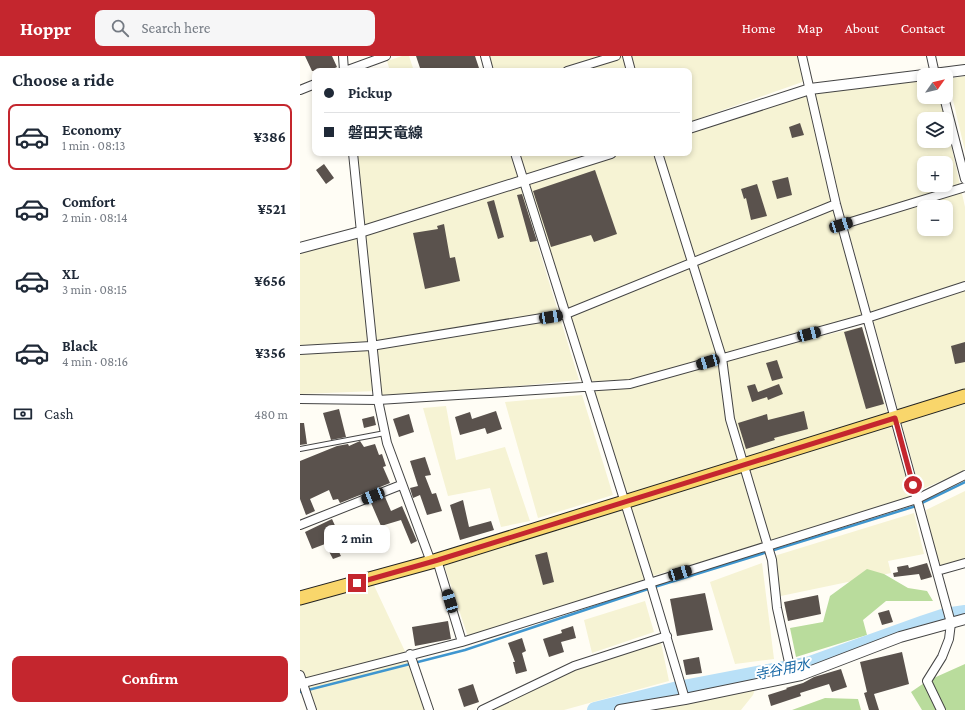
<!DOCTYPE html>
<html lang="en">
<head>
<meta charset="utf-8">
<style>
	:root { --surface:#fff; --page:#f6f6f7; --text:#1f2937; --muted:#747a83; --line:#e0e1e3; --accent:#c4262e }
	body { margin:0; font-family:"Crimson Pro","Noto Sans JP",serif; background:var(--page); color:var(--text); height:100vh; display:flex; flex-direction:column; font-size:15px; white-space:nowrap }
	* { box-sizing:border-box; margin:0 }
	p { font-size:13px; color:var(--muted) }
	.icon { flex:none; width:22px; height:22px; fill:none; stroke:currentColor; stroke-width:2; stroke-linecap:round; stroke-linejoin:round }
	.map { position:relative; flex:1; overflow:hidden }
	.drawer { display:flex; flex-direction:column; background:var(--surface); width:300px }
	.drawer>* { flex:none }
	.banner { position:absolute; left:12px; top:12px; width:380px; height:88px; border-radius:8px; box-shadow:0 2px 6px #0003; display:grid; align-content:center; height:88px; padding:0 12px; background:var(--surface) }
	.needle { width:26px; rotate:56deg }
	.fabs { position:absolute; left:617px; top:12px; display:grid; gap:8px }
	.fabs a { display:grid; place-items:center; width:36px; height:36px; border-radius:8px; background:var(--surface); box-shadow:0 2px 6px #0003; font-size:20px }
	.end { position:absolute; width:18px; height:18px; margin:-9px; border:5px solid #c4262e; background:#fff; box-shadow:0 0 0 2px #fff }
	.from { border-radius:50% }
	.bubble { position:absolute; height:28px; border-radius:8px; background:var(--surface); box-shadow:0 2px 6px #0003; font-size:13px; font-weight:700; line-height:28px; text-align:center }
	.car { position:absolute; width:12px; height:24px; margin:-12px -6px; border-radius:5px; box-shadow:0 0 3px 1px #0007; background:linear-gradient(#222 24%,#8ab4d8 0 40%,#222 0 76%,#8ab4d8 0 86%,#222 0) }
	.banner b { display:flex; align-items:center; gap:14px; height:38px; font-size:15px }
	.banner b+b { border-top:1px solid var(--line) }
	.banner i { width:10px; height:10px; background:var(--text) }
	ul { padding:0; list-style:none }
	li { display:flex; align-items:center; gap:12px; height:66px; margin:0 8px 6px; padding:0 4px; border:2px solid transparent; border-radius:8px }
	li div { flex:1 }
	li b { display:block; font-size:15px }
	li em { font-style:normal; font-weight:700 }
	li.selected { border-color:var(--accent) }
	li>.icon { width:36px; height:36px; stroke-width:1.5 }
	h2 { padding:0 12px; font-size:18px; line-height:48px }
	.pay { display:flex; align-items:center; gap:10px; height:44px; padding:0 12px; font-size:15px }
	.pay p { margin-inline-start:auto }
	.action { display:flex; gap:8px; margin-top:auto; padding:8px 12px }
	.action a { flex:1; height:46px; border-radius:8px; background:var(--accent); color:#fff; font-size:16px; font-weight:700; line-height:46px; text-align:center }
	header { display:flex; align-items:center; gap:24px; box-sizing:border-box; height:56px; padding:0 20px; background:var(--accent); color:#fff }
	header strong { font-size:19px }
	nav { display:flex; gap:22px; margin-inline-start:auto; font-size:14px }
	.search { width:280px; height:36px; background:var(--page); display:flex; align-items:center; gap:10px; box-sizing:border-box; padding:0 14px; border-radius:8px; color:var(--muted); font-size:15px }
	main { display:flex; flex:1; min-height:0 }
	.map>svg:first-child { display:block }
</style>
</head>
<body>
<header>
<strong>Hoppr</strong>
<div class="search"><svg class="icon" aria-label="search" viewBox="0 0 24 24"><circle cx="10" cy="10" r="6"/><path d="M15 15l6 6"/></svg>Search here</div>
<nav><a>Home</a><a>Map</a><a>About</a><a>Contact</a></nav>
</header>
<main>
<section class="drawer">
<h2>Choose a ride</h2>
<ul>
<li class="selected"><svg class="icon" aria-label="car" viewBox="0 0 24 24"><path d="M5 17H2v-5l4-1 3-4h7l3 4 3 1v5h-3M9 17h6M6 11h13"/><circle cx="7" cy="17" r="2"/><circle cx="17" cy="17" r="2"/></svg><div><b>Economy</b><p>1 min · 08:13</p></div><em>¥386</em></li>
<li><svg class="icon" aria-label="car" viewBox="0 0 24 24"><path d="M5 17H2v-5l4-1 3-4h7l3 4 3 1v5h-3M9 17h6M6 11h13"/><circle cx="7" cy="17" r="2"/><circle cx="17" cy="17" r="2"/></svg><div><b>Comfort</b><p>2 min · 08:14</p></div><em>¥521</em></li>
<li><svg class="icon" aria-label="car" viewBox="0 0 24 24"><path d="M5 17H2v-5l4-1 3-4h7l3 4 3 1v5h-3M9 17h6M6 11h13"/><circle cx="7" cy="17" r="2"/><circle cx="17" cy="17" r="2"/></svg><div><b>XL</b><p>3 min · 08:15</p></div><em>¥656</em></li>
<li><svg class="icon" aria-label="car" viewBox="0 0 24 24"><path d="M5 17H2v-5l4-1 3-4h7l3 4 3 1v5h-3M9 17h6M6 11h13"/><circle cx="7" cy="17" r="2"/><circle cx="17" cy="17" r="2"/></svg><div><b>Black</b><p>4 min · 08:16</p></div><em>¥356</em></li>
</ul>
<div class="pay"><svg class="icon" aria-label="cash" viewBox="0 0 24 24"><path d="M3 7h18v10H3z"/><circle cx="12" cy="12" r="2"/></svg>Cash<p>480 m</p></div>
<div class="action"><a>Confirm</a></div>
</section>
<div class="map">
<svg width="665" height="654" viewBox="0 0 665 654">
	<rect width="100%" height="100%" fill="#fffdf5"/>
	<!-- farmland -->
	<path fill="#f6f3d4" fill-rule="evenodd" d="M102 0H109L114 15H90L87 5Z
		M184 0H502L508 24 389 66V15H189Z
		M624 20V41H641L645 63H624V85H646V66L665 151V415L620 434 518 64 567 262 442 297 562 271 613 444 349 521 350 526 169 584 142 503 327 453 289 331 334 326 287 325 224 144 279 324 78 344 77 335 0 338V190L59 170 53 97H211L219 126 223 125 215 97H303L234 122 317 97H389V75L511 38ZM624 107H646V129H624ZM203 131 60 176V170ZM624 151H646V173H624Z
		M665 20V95L648 23Z
		M282 339 313 439 238 462 205 346Z
		M146 350 156 404 205 391 230 465 201 471 190 432 148 440 123 352Z
		M665 435V507L637 515 626 454Z
		M614 457 624 498 588 505 591 517 476 541 471 501Z
		M462 507 474 603 435 608 410 526Z
		M71 523 118 623 129 654H11L0 620V548Z
		M345 545 354 576 292 597 284 564Z
		M360 582 369 625 264 654H182L266 613Z
		M457 627 453 639 441 654H340Z"/>
	<!-- forest -->
	<path fill="#b9dc9c" d="M567 513 584 518 608 532 627 535 633 545H586L563 564 567 579 496 601 490 572 523 566 530 540Z
		M665 608V654H622L611 636 627 625Z
		M525 642 558 643 561 654H492Z"/>
	<g fill="none" stroke-linecap="round" stroke-linejoin="round">
		<!-- stream -->
		<path stroke="#3f96cf" stroke-width="2.5" d="M0 636 165 594 348 533 616 450 665 426"/>
		<!-- river -->
		<path stroke="#b9e0f7" stroke-width="16" d="M295 654 378 633 510 608 624 567 645 560 665 557"/>
	</g>
	<!-- building -->
	<path fill="#5a524d" d="M5 0H32L37 11 29 15H12Z
		M116 0H175L180 15H121Z
		M500 67 504 79 492 82 489 71Z
		M24 108 34 122 26 128 16 114Z
		M295 114 317 178 294 186 291 179 251 191 233 135Z
		M488 121 492 139 477 143 472 125Z
		M457 128 467 160 451 164 446 142 444 143 441 133Z
		M222 138 237 185 230 186 217 139Z
		M194 144 204 181 198 183 187 146Z
		M144 168 150 202 155 201 160 225 125 233 113 177 138 173 137 170Z
		M562 271 584 348 566 353 544 276Z
		M665 286V306L655 308 651 290Z
		M477 304 483 322 472 325 466 307Z
		M455 328 458 336 479 328 483 338 468 344 467 341 452 346 447 330Z
		M39 353 46 381 31 384 23 357Z
		M196 355 202 373 187 378 185 372 160 379 155 361 170 356 172 363Z
		M504 355 508 373 474 382 475 384 446 393 438 367 467 358 468 364Z
		M109 358 114 376 99 381 93 363Z
		M74 360 76 369 64 372 62 363Z
		M0 367H4L7 388 0 389Z
		M60 385 64 391 75 388 79 399 82 398 86 410 83 411 90 427 40 447 38 443 33 444 29 434 10 443 15 455 6 459 0 443V405L37 390 48 388 49 390Z
		M125 401 131 419 125 420 132 438 136 437 142 455 127 459 120 439 113 442 110 432 118 430 110 405Z
		M85 441 91 455 102 450 117 485 111 488 101 464 81 470 71 447Z
		M163 444 169 471 191 465 194 474 160 484 150 449Z
		M32 463 43 487 36 490 41 500 33 503 25 488 12 493 5 476Z
		M247 496 254 526 243 529 235 499Z
		M627 507 632 521 621 524 619 518 594 521 593 517 598 516 597 511 608 509 609 512Z
		M405 537 413 574 377 580 370 543Z
		M518 539 521 558 488 565 484 546Z
		M589 554 593 566 582 569 578 557Z
		M148 565 151 583 115 590 112 571Z
		M273 570 276 582 261 586 264 596 249 601 243 583 262 577 261 574Z
		M222 582 226 595 222 597 227 615 216 618 213 606H215L208 587Z
		M602 596 609 628 574 638 579 654H569L564 637 567 636 560 606Z
		M399 601 402 617 386 619 383 604Z
		M541 613 547 631 532 636 529 628 500 637 501 640 471 650 468 639 487 633 486 632 503 627 514 621Z
		M173 628 179 646 164 651 158 633Z"/>
	<g fill="none" stroke-linecap="round" stroke-linejoin="round">
		<!-- service casing -->
		<g stroke="#444" stroke-width="6">
			<path id="service" d="M0 393 85 377"/>
		</g>
		<!-- minor casing -->
		<g stroke="#444" stroke-width="10">
			<path id="minor" d="M43 0 44 15
				M185 0 189 15
				M327 0 331 15
				M502 0 536 148 651 567 649 583 642 601 627 625 641 654
				M631 0 635 18
				M45 15 86 0
				M267 15 316 0
				M0 34 15 28
				M644 41 665 123
				M53 97 78 344 87 387 131 506
				M215 97 350 526 385 643
				M358 97 422 302 430 363 472 504 477 552 492 620
				M541 169 665 131
				M0 294 71 290 266 258 536 148
				M0 343 78 344 330 328 567 262 665 230
				M0 469 101 429
				M137 504 162 586
				M637 515 665 507
				M110 598 129 654
				M0 619 12 654
				M0 628 162 586 617 443 665 419
				M182 654 274 610 367 580"/>
		</g>
		<!-- tertiary casing -->
		<g stroke="#444" stroke-width="12">
			<path id="tertiary" d="M626 19 665 14
				M389 72 510 33 624 19
				M0 192 60 176 311 97
				M320 654 385 643 501 619 600 581 665 563"/>
		</g>
		<!-- primary casing -->
		<g stroke="#222" stroke-width="15">
			<path id="primary" d="M0 542 131 506 665 340"/>
		</g>
		<!-- service -->
		<use href="#service" stroke="#fff" stroke-width="4"/>
		<!-- minor -->
		<use href="#minor" stroke="#fff" stroke-width="8"/>
		<!-- tertiary -->
		<use href="#tertiary" stroke="#fff" stroke-width="10"/>
		<!-- primary -->
		<use href="#primary" stroke="#f9d66b" stroke-width="13"/>
	</g>
	<g fill="none" stroke-linecap="round" stroke-linejoin="round">
		<!-- route -->
		<path stroke="#c4262e" stroke-width="5" d="M57 527 138 504 595 362 613 429"/>
	</g>
	<g text-anchor="middle" stroke-width="4" stroke-linejoin="round" paint-order="stroke">
		<!-- water labels -->
		<g font-size="14" font-style="italic" fill="#1768a6" stroke="#fff">
			<text transform="translate(482 613) rotate(-12)" y="5">寺谷用水</text>
		</g>
	</g>
</svg>
<div class="fabs">
<a><svg class="needle" viewBox="-14 -14 28 28"><path d="M0-13l5 13h-10z" fill="#e53935"/><path d="M0 13l5-13h-10z" fill="#747a83"/></svg></a>
<a><svg class="icon" aria-label="layers" viewBox="0 0 24 24"><path d="M12 4l9 5-9 5-9-5zM3 14l9 5 9-5"/></svg></a>
<a>+</a>
<a>−</a>
</div>
<i class="end from" style="left:613px;top:429px"></i>
<i class="end" style="left:57px;top:527px"></i>
<div class="bubble" style="left:24px;top:469px;width:66px">2 min</div>
<i class="car" style="left:541px;top:169px;rotate:73deg"></i>
<i class="car" style="left:251px;top:261px;rotate:81deg"></i>
<i class="car" style="left:509px;top:278px;rotate:75deg"></i>
<i class="car" style="left:408px;top:306px;rotate:254deg"></i>
<i class="car" style="left:73px;top:440px;rotate:248deg"></i>
<i class="car" style="left:380px;top:517px;rotate:73deg"></i>
<i class="car" style="left:150px;top:545px;rotate:343deg"></i>
<div class="banner">
<b><i class="from"></i>Pickup</b>
<b><i></i>磐田天竜線</b>
</div>
</div>
</main>
</body>
</html>
